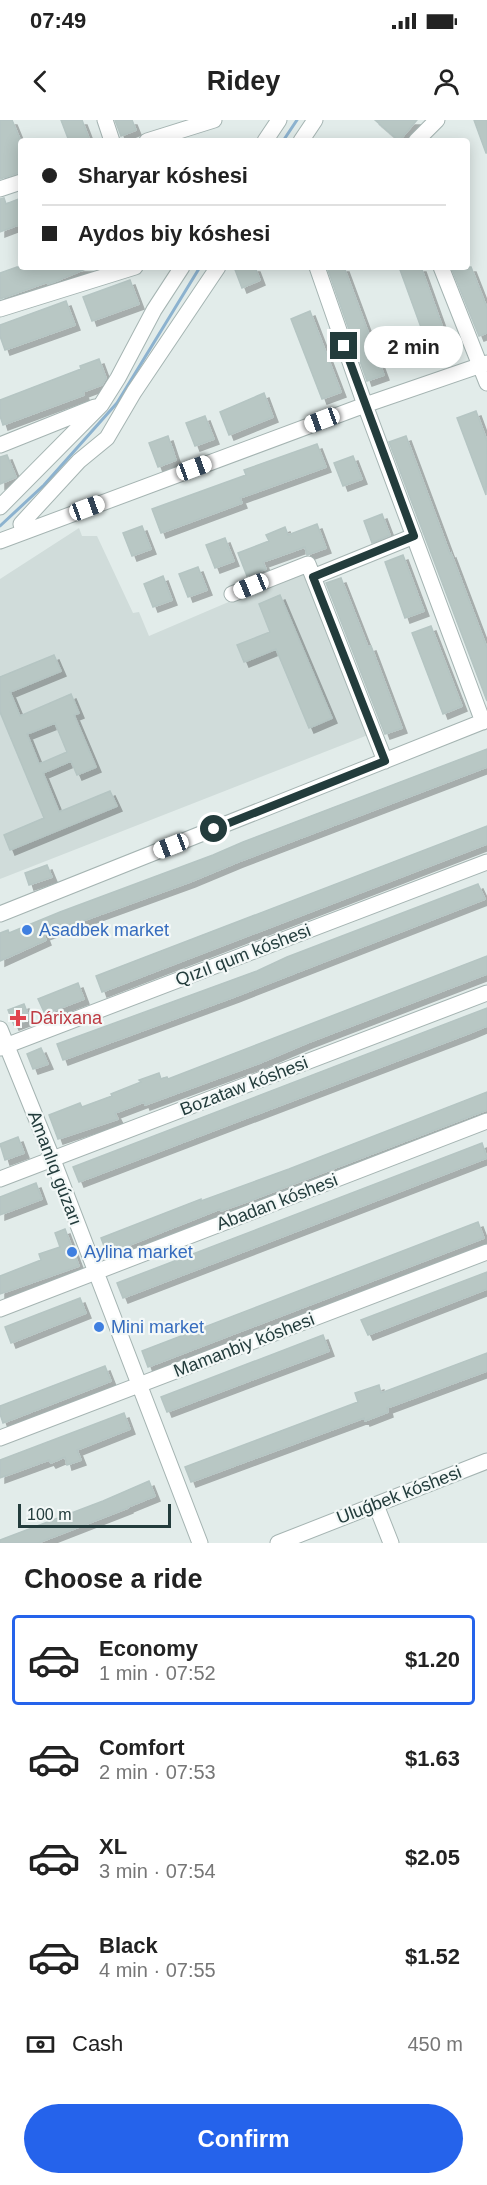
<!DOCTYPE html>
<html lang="en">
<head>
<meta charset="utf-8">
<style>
	:root { --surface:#fff; --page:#f6f6f6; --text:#222; --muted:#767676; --line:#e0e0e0; --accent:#2563eb }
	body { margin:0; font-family:Helvetica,sans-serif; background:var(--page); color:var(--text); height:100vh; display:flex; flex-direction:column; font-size:22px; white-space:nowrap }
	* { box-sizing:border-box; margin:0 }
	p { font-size:20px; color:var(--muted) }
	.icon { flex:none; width:33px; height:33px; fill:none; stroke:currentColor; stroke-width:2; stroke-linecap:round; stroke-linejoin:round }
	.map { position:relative; height:1423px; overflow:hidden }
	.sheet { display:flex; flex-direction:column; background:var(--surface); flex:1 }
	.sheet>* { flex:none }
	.hud { position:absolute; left:18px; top:18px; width:452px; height:132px; border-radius:6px; box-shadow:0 3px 15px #0003; display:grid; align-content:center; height:132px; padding:0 24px; background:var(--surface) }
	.scale { position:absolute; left:18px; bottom:15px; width:153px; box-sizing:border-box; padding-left:6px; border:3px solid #233c3c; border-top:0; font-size:16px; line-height:21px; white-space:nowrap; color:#233c3c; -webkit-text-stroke:4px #f3f8f7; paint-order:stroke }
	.end { position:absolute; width:27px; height:27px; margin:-14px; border:8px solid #233c3c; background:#fff; box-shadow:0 0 0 3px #fff }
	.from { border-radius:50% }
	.bubble { position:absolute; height:42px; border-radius:21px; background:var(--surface); box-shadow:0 3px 15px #0003; font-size:20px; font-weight:600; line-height:42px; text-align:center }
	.car { position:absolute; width:18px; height:36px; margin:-18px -9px; border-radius:8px; box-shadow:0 0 4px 2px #0007; background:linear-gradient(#fff 24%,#345 0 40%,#fff 0 76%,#345 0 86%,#fff 0) }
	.hud b { display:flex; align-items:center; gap:21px; height:57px; font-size:22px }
	.hud b+b { border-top:2px solid var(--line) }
	.hud i { width:15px; height:15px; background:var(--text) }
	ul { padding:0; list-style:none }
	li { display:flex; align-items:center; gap:18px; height:90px; margin:0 12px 9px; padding:0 12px; border:3px solid transparent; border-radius:6px }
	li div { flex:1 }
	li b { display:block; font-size:22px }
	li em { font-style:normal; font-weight:600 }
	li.current { border-color:var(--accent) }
	li>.icon { width:54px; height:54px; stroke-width:1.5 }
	h2 { padding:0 24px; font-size:27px; line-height:72px }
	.pay { display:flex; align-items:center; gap:15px; height:66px; padding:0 24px; font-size:22px }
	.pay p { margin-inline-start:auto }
	.action { display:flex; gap:12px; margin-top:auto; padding:12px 24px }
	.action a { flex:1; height:69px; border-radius:36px; background:var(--accent); color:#fff; font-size:24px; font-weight:600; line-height:69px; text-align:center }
	.status { display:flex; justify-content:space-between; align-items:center; height:42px; padding:0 30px; background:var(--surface); direction:ltr }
	.status svg { height:16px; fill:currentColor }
	header { display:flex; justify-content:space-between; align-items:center; height:78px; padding:0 24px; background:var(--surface); font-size:27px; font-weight:600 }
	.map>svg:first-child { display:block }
</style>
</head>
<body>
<div class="status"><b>07:49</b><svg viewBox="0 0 49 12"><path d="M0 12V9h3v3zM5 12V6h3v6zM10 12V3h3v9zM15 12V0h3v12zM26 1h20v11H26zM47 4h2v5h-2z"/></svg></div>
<header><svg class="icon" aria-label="back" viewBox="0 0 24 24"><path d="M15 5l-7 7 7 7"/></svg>Ridey<svg class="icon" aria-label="person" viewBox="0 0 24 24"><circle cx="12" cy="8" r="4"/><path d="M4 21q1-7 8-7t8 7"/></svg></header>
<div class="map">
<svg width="487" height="1423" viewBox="0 0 487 1423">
	<defs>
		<filter id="shadow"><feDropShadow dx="5" dy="5" stdDeviation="0" flood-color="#0004"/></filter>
	</defs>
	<rect width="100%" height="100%" fill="#e2ecea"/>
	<!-- built -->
	<path fill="#d0dcda" d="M79 408 82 416H97L133 493 139 492 149 516 303 450 368 615 0 759V459Z"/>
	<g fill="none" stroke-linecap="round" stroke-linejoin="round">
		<!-- stream -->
		<path stroke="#8cb2cf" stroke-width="3" d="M283 21 297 0
			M0 406 44 365 117 283 200 147"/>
	</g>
	<!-- building -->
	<path fill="#b8c7c4" stroke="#b5c5c3" stroke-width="1.5" fill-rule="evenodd" filter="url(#shadow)" d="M0 0H12L21 22V52L0 59Z
		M61 0H82L90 21H69Z
		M115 0H132L136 10 121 16Z
		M375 0H417L399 21Z
		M474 0H487V33H486Z
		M4 78 6 84 21 78V104L0 112V79Z
		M17 147H88V148L54 162 48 164V162L0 179V153Z
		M234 147H255L260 160 242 168Z
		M327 147H344L384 255 367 261Z
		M399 147H421L445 214 426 221Z
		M451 147H471L487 188V213L479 216Z
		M130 160 139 184 92 201 83 177Z
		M66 181 75 205 5 230 0 216V205Z
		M310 191 341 272 322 279 291 199Z
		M99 239 106 258 102 265 83 272 84 275 3 305 0 296V280L81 249 80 246Z
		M264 273 273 297 229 315 220 292Z
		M476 291 487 321 486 375 457 298Z
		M205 296 214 319 195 326 186 303Z
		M168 316 176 340 158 347 149 323Z
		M406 316 450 434 451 433 487 528V581L389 322Z
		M317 324 326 347 240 378 242 383 161 413 152 389 246 355 244 350Z
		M7 335 16 357 0 364V337Z
		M353 336 362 359 343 366 334 343Z
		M382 394 390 415 372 423 364 401Z
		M317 404 326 428 307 435 305 427 263 442 266 449 247 456 238 433 269 421 266 415 285 407 288 415Z
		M142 406 151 429 132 436 123 413Z
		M225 418 234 441 215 448 206 425Z
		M403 435 424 491 405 498 385 442Z
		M198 447 207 470 188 477 179 454Z
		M163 456 172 480 153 487 144 464Z
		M341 458 368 527 371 526 402 608 385 614 326 463Z
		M280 475 332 598 309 608 276 529 244 542 237 525 270 512 259 484Z
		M431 506 462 586 443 594 412 513Z
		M54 535 61 551 10 572 20 596 71 574 79 593 74 595 96 647 77 655 71 641 43 653 59 692 110 671 117 686 10 730 4 715 44 698 0 592V557ZM55 603 67 632 39 644 27 614Z
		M487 629V647L238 742 190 762 44 815 46 820 0 841V813L8 810 9 813 60 792 213 735 243 722Z
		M487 706V724L102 872 96 856Z
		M47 745 52 757 29 765 25 753Z
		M478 764 485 779 234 877 63 940 57 924 257 851 287 837Z
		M487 836V854L307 923 260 943 145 985 144 982 115 993 118 999 58 1019 49 995 80 983 82 987 112 976 111 974 141 962 139 960 159 953 161 959 167 957 168 959Z
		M78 863 84 879 45 894 38 879Z
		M24 884 30 899 14 905 8 890Z
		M487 888V906L470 913 79 1062 73 1047Z
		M41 928 48 944 33 949 27 934Z
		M487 972V990L249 1081 221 1091 220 1089 107 1134 101 1118 201 1079V1081L289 1049Z
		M18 1017 24 1033 5 1040 0 1024Z
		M482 1023 487 1038 123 1178 117 1163Z
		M36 1063 42 1079 0 1095V1077Z
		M478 1102 484 1118 148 1247 142 1231Z
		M65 1109 79 1146 0 1174V1156L41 1140 39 1134 60 1127 55 1113Z
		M487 1152V1169L368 1215 361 1200Z
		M80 1178 86 1193 11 1223 5 1207Z
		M323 1215 329 1231 167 1292 161 1277Z
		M487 1233V1251L387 1288 388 1292 365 1301 364 1298 191 1362 185 1347 358 1282 355 1273 379 1265 381 1273Z
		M105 1246 111 1261 3 1303 0 1294V1286Z
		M124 1293 130 1309 77 1330 81 1340 67 1345 65 1337 51 1343 49 1340 0 1358V1340Z
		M149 1361 155 1376 128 1387V1388L38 1423H0V1420L103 1381Z"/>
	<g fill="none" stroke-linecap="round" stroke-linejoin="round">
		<!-- minor casing -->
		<g stroke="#a5b4b2" stroke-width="17">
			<path id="minor" d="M105 0 112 21
				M147 21 214 0
				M265 21 279 0
				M301 21 315 0
				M416 21 437 0
				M0 69 21 62
				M317 147 365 285 483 602
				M441 147 487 263
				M0 189 135 147
				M0 325 95 287
				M0 387 101 285 118 258 154 190 182 147
				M23 412 21 404 79 341 107 318 134 272 218 147
				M0 421 365 285 487 243
				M313 457 414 416
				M232 474 308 444 385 641
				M0 794 487 600
				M0 909 53 1040 200 1423
				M0 928 487 742
				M0 1059 487 873
				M0 1189 487 1001
				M0 1318 487 1132
				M376 1385 391 1423
				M278 1423 487 1341"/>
		</g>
		<!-- minor -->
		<use href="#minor" stroke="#fff" stroke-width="15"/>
	</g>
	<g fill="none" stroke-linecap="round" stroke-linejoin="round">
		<!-- route -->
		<path stroke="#233c3c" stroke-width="8" d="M214 709 385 641 313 457 414 416 344 226"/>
	</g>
	<!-- markers -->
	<g fill="#3f7fe0" stroke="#f3f8f7" stroke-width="2">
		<circle cx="27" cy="810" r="6"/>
		<circle cx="72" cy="1132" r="6"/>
		<circle cx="99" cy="1207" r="6"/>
	</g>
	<path fill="#e0444e" stroke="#f3f8f7" stroke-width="2" d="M15 889h6v6h6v6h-6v6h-6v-6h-6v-6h6z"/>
	<g text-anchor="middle" stroke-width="4.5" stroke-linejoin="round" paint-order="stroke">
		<!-- shop labels -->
		<g font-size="18" fill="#366cbe" stroke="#f3f8f7" text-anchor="start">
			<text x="39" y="816">Asadbek market</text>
			<text x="84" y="1138">Aylina market</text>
			<text x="111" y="1213">Mini market</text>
		</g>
		<!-- street labels -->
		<g font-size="18" fill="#233c3c" stroke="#f3f8f7">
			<text transform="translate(243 835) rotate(-21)" y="6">Qızıl qum kóshesi</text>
			<text transform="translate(244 966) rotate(-21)" y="6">Bozataw kóshesi</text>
			<text transform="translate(55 1048) rotate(69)" y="6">Amanlıq gúzarı</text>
			<text transform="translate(277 1082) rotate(-21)" y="6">Abadan kóshesi</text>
			<text transform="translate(244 1225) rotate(-21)" y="6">Mamanbiy kóshesi</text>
			<text transform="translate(399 1375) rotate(-21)" y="6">Uluǵbek kóshesi</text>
		</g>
		<!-- health labels -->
		<g font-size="18" fill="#be3a42" stroke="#f3f8f7" text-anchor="start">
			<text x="30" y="904">Dárixana</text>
		</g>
	</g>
</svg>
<div class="scale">100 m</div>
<i class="end from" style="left:214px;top:709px"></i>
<i class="end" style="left:344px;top:226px"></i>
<div class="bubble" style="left:364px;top:206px;width:99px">2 min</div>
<i class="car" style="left:322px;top:300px;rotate:250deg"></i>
<i class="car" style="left:194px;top:348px;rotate:70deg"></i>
<i class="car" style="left:87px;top:388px;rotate:70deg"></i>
<i class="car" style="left:251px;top:466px;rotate:248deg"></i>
<i class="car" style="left:171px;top:726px;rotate:249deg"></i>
<div class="hud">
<b><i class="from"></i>Sharyar kóshesi</b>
<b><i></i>Aydos biy kóshesi</b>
</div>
</div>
<section class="sheet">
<h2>Choose a ride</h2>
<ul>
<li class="current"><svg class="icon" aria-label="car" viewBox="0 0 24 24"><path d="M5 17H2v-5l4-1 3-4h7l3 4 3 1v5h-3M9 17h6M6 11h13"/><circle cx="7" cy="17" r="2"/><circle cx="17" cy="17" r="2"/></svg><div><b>Economy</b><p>1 min · 07:52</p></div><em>$1.20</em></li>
<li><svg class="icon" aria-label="car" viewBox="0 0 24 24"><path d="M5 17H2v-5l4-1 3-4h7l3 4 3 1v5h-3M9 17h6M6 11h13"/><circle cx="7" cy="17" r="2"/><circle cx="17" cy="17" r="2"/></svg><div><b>Comfort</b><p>2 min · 07:53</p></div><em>$1.63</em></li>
<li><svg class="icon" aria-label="car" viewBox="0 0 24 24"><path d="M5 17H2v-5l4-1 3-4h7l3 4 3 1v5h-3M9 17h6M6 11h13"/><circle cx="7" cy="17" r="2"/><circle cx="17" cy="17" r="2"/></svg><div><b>XL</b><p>3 min · 07:54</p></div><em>$2.05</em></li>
<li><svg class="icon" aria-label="car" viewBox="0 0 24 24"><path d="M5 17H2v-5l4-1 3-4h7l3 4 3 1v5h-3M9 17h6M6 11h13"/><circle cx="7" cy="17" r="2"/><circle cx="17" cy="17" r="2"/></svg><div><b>Black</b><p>4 min · 07:55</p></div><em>$1.52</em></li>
</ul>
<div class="pay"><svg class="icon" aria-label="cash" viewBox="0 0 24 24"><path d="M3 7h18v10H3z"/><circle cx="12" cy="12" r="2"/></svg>Cash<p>450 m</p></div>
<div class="action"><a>Confirm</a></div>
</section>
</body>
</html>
